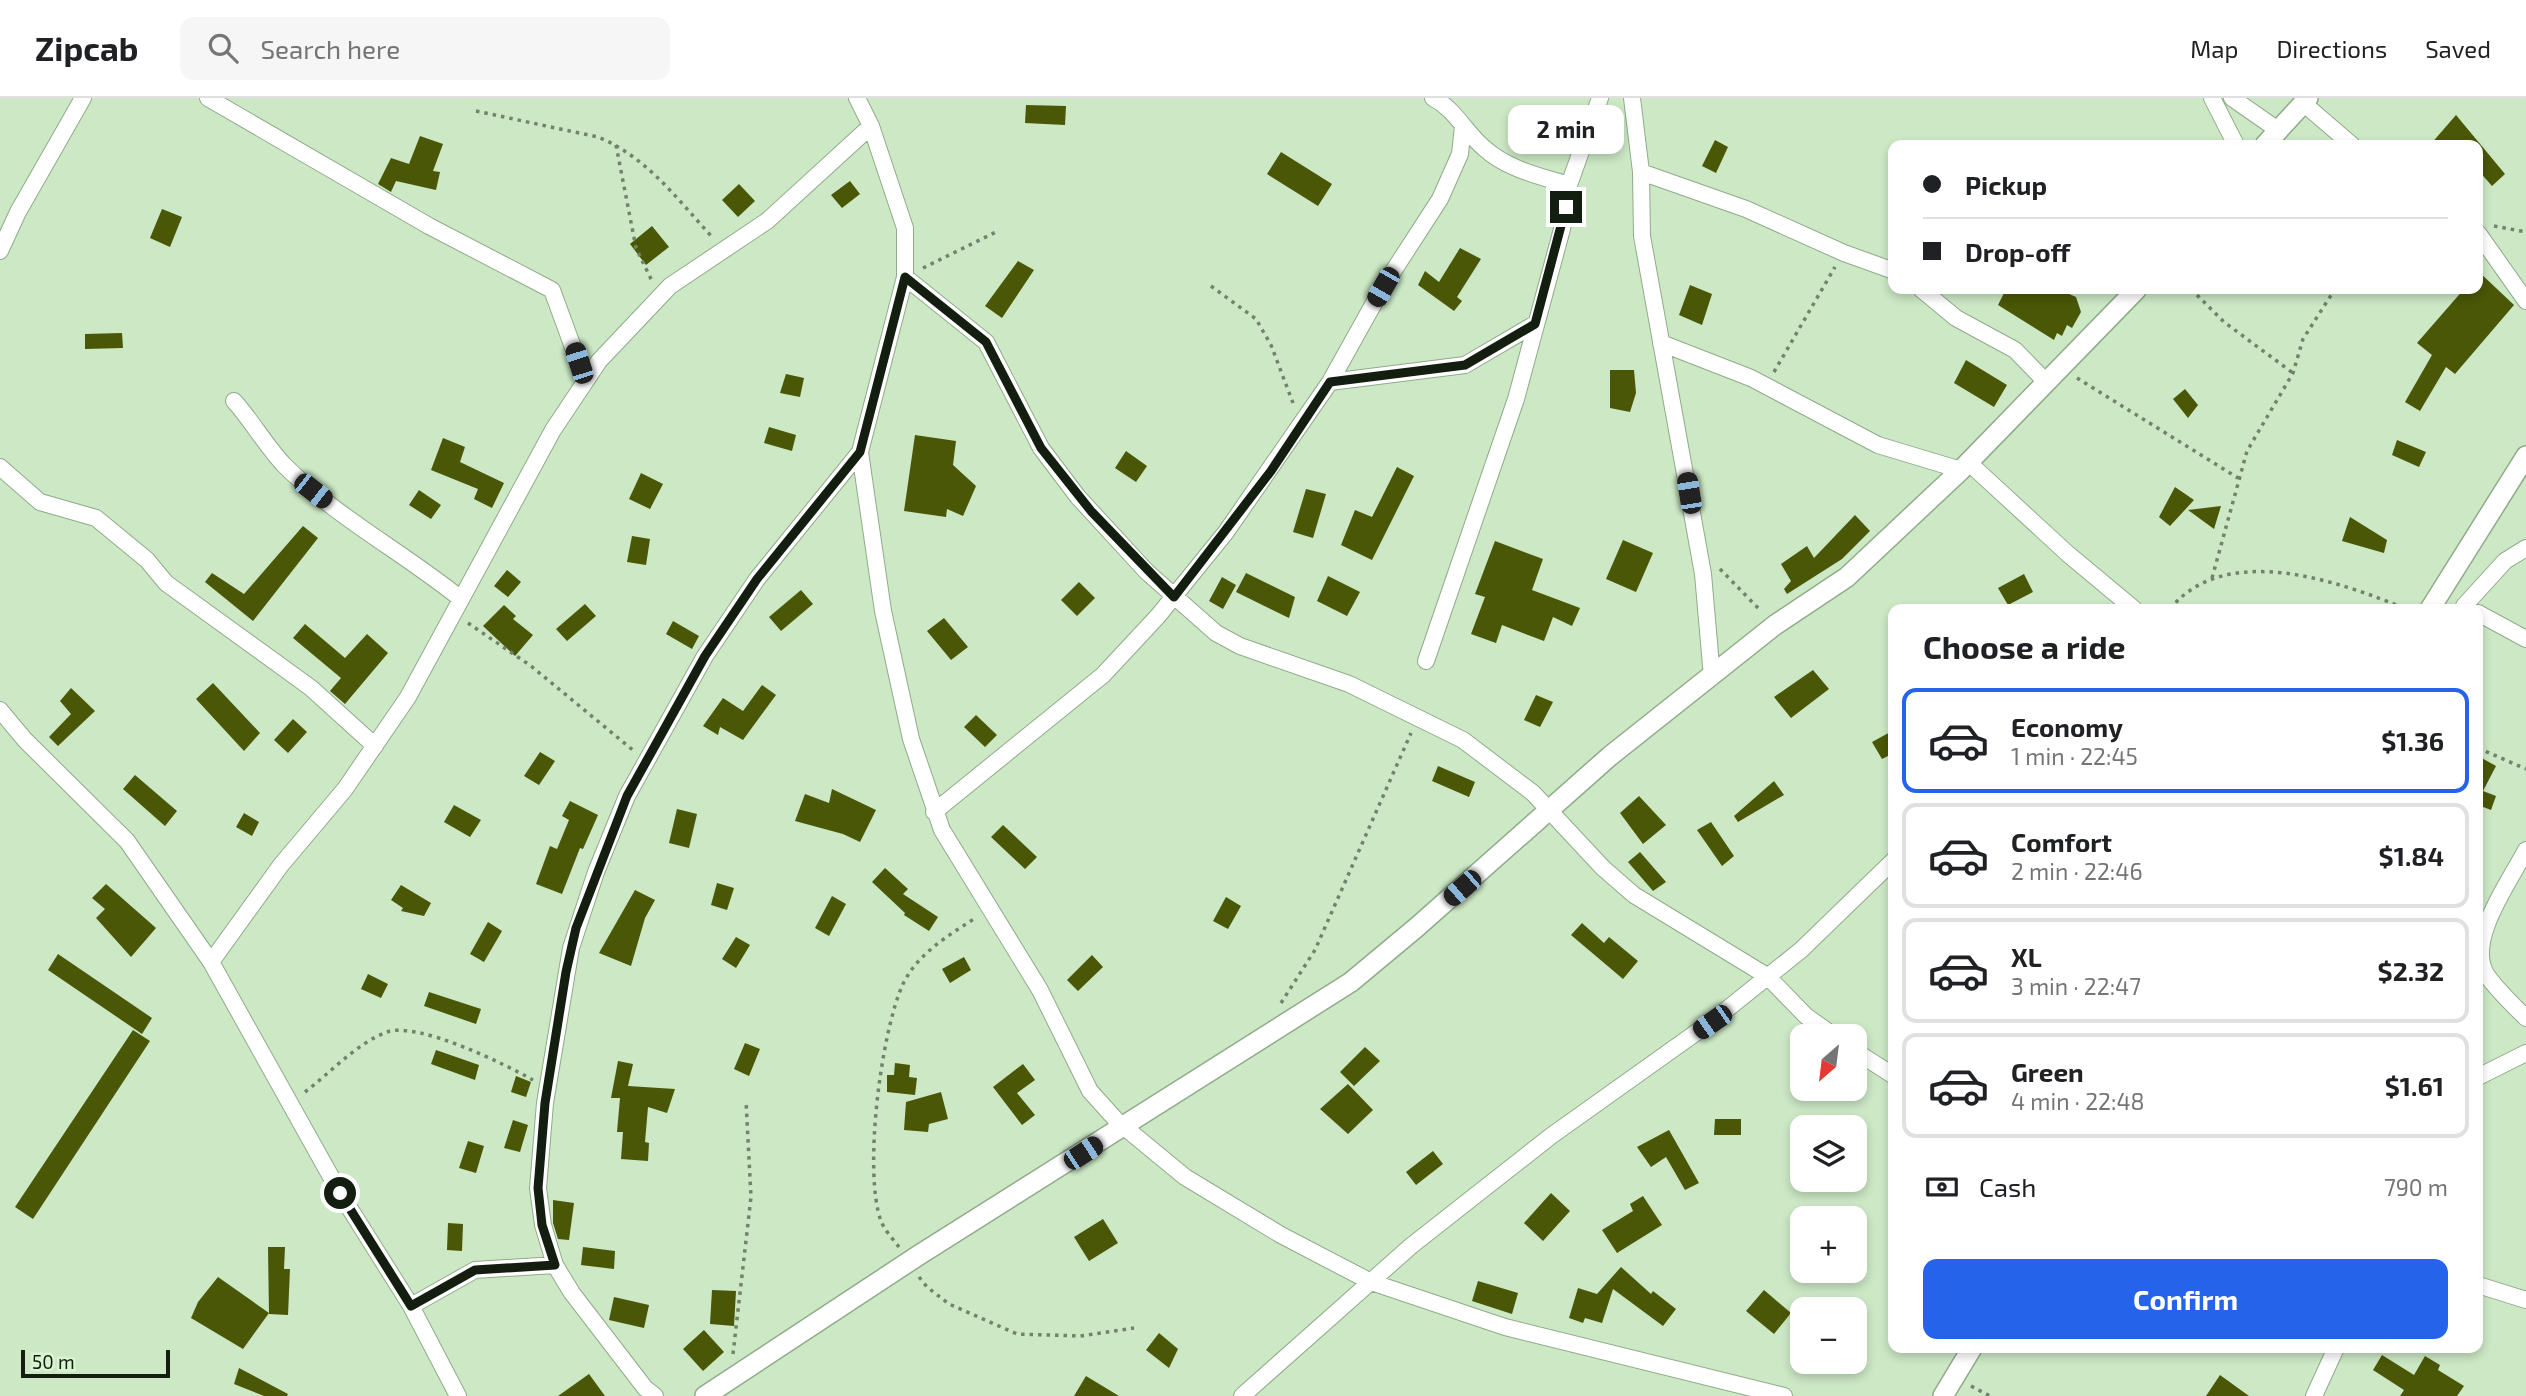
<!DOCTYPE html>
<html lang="en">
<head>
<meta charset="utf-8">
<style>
	:root { --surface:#fff; --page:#f6f6f6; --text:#202124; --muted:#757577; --line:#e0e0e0; --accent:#2563eb }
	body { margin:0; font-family:"Exo 2",sans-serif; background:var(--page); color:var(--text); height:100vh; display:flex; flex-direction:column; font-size:26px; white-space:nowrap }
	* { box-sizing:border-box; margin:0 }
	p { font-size:23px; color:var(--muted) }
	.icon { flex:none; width:38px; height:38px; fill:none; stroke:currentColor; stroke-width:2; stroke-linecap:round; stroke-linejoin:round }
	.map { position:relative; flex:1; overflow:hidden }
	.sheet { position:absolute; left:1888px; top:506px; width:595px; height:749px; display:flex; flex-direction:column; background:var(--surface); border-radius:14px; box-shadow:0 4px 10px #0003 }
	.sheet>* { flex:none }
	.banner { position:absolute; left:1888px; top:42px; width:595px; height:154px; border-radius:14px; box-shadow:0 4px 10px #0003; display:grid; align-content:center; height:154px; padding:0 35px; background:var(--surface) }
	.needle { width:46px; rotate:208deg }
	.controls { position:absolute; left:1790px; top:926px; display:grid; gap:14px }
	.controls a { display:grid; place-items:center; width:77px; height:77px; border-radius:14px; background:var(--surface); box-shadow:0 4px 10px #0003; font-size:35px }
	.scale { position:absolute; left:21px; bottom:18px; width:149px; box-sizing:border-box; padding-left:7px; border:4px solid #131d10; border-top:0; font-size:19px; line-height:24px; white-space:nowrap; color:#131d10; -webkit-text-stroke:5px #d9f5d2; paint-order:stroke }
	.end { position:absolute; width:32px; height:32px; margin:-16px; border:9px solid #131d10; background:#fff; box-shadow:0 0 0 4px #fff }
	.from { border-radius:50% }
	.bubble { position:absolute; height:49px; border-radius:14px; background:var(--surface); box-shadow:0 4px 10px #0003; font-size:23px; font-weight:700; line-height:49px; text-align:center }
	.car { position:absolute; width:21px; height:42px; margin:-21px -10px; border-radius:9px; box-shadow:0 0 5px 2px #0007; background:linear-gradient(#222 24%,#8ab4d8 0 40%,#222 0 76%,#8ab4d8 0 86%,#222 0) }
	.banner b { display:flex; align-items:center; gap:24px; height:66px; font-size:26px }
	.banner b+b { border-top:2px solid var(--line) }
	.banner i { width:18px; height:18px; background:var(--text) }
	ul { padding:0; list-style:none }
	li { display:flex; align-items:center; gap:21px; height:105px; margin:0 14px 10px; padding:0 21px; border:4px solid var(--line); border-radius:14px }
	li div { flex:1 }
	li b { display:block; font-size:26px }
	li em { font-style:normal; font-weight:700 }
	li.on { border-color:var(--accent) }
	li>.icon { width:63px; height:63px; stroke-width:1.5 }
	h2 { padding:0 35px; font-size:32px; line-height:84px }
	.pay { display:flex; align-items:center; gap:18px; height:77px; padding:0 35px; font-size:26px }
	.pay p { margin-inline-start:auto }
	.primary-button { display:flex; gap:14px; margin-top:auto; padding:14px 35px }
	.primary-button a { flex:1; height:80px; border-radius:14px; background:var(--accent); color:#fff; font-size:28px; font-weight:700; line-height:80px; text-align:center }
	header { display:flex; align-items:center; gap:42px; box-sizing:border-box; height:98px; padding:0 35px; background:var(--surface); border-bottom:2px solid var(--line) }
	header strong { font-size:33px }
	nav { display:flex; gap:38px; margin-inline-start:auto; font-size:24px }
	.search { width:490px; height:63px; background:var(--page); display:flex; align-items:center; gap:18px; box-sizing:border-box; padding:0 24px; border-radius:14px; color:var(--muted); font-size:26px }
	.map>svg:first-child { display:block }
</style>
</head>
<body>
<header>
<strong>Zipcab</strong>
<div class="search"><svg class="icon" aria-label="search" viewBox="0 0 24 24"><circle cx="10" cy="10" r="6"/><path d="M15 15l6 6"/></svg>Search here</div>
<nav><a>Map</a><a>Directions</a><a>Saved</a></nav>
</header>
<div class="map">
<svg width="2526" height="1298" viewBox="0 0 2526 1298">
	<rect width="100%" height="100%" fill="#cce8c5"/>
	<!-- building -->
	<path fill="#495706" d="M1026 7 1066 8 1065 27 1025 25Z
		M2456 17 2505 76 2492 88 2478 72V47H2430Z
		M420 38 443 46 433 73 440 74 436 92 396 83 391 94 378 86 391 60 409 66Z
		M1715 42 1728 49 1716 75 1702 68Z
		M1281 54 1332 86 1318 108 1267 76Z
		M850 83 860 96 842 110 831 97Z
		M739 86 755 103 738 119 722 102Z
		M162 111 182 119 170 149 150 140Z
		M652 128 669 149 646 167 630 146Z
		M1460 150 1481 161 1457 199 1462 203 1454 213 1418 187 1425 173 1439 184Z
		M1018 163 1034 172 1002 220 985 208Z
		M2478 173 2514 207 2455 276 2446 269 2420 313 2405 304 2432 257 2417 245 2464 191H2478Z
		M1690 187 1712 196 1702 227 1679 217Z
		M2006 191H2058L2076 199 2081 214 2072 230 2067 227 2062 238 2057 235 2054 242 1998 207Z
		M122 235 123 250 85 251V236Z
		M1966 262 2007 287 1994 309 1954 285Z
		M1610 272H1634L1636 295 1630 314 1610 310Z
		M786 276 804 280 800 299 780 295Z
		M2185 291 2198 307 2188 320 2173 301Z
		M769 329 796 337 792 353 764 345Z
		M915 337 956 343 953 367 976 388 963 418 947 411 946 419 904 413Z
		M443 340 465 349 460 364 504 385 492 410 474 401 478 391 431 372Z
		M2397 342 2426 354 2419 369 2392 357Z
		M1126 353 1147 368 1136 384 1115 370Z
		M1397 369 1414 378 1372 462 1341 447 1355 412 1372 419Z
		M641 375 663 386 650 411 629 401Z
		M2175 389 2194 402 2170 428 2159 419Z
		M1306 391 1326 396 1313 440 1293 434Z
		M419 392 441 407 431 421 409 407Z
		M2221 408 2214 431 2188 412Z
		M1855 417 1870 433 1842 461 1787 496 1784 491 1791 483 1781 466 1807 448 1814 460Z
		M2350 419 2387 442 2384 455 2342 443Z
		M303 428 318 440 253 523 205 484 212 475 244 496Z
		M632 438 650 441 646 467 627 464Z
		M1623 442 1653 455 1636 494 1606 481Z
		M1495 443 1543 461 1532 492 1580 510 1572 528 1553 519 1544 543 1502 527 1496 545 1471 536 1485 499 1475 496Z
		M507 472 521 484 508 499 494 488Z
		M1246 475 1295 499 1289 520 1236 494Z
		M2024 476 2033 494 2008 507 1998 490Z
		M1328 478 1360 494 1347 518 1317 503Z
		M1222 479 1236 487 1223 511 1209 503Z
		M1079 484 1095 500 1077 518 1061 502Z
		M801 492 813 506 781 533 769 519Z
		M585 506 596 518 567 543 556 531Z
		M504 507 516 518 513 521 533 537 515 558 483 528Z
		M944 520 968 549 951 562 927 533Z
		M673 523 699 538 692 551 666 536Z
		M305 526 345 560 367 536 388 555 345 606 330 593 341 580 293 540Z
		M1813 572 1829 591 1791 620 1774 599Z
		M213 585 260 635 244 653 196 601Z
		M762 587 776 597 743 642 720 629 718 637 703 628 723 600 743 613Z
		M71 590 95 613 58 648 49 639 71 616 60 603Z
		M1536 597 1553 604 1540 629 1524 622Z
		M976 617 997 637 985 649 964 629Z
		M293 621 307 634 288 655 274 642Z
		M1894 632V655L1882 661 1872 644Z
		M540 654 555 663 539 687 524 678Z
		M2478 658 2496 668 2483 693 2496 698 2491 712 2478 707Z
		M1438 668 1475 684 1469 699 1432 683Z
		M135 677 177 713 165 728 123 691Z
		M1774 683 1784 697 1738 724 1734 718Z
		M832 691 876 712 860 744 843 736 795 723 805 696 829 705Z
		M1639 698 1666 727 1643 746 1620 715Z
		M570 703 598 717 583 751 580 750 562 796 536 786 550 748 557 751 569 722 562 718Z
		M454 707 481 722 470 739 444 724Z
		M677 711 697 716 689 750 669 745Z
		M244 715 259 724 252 738 236 729Z
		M1711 724 1734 758 1722 768 1697 732Z
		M1003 727 1037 759 1025 771 991 739Z
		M1640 754 1666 784 1653 793 1628 764Z
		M885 770 908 791 903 796 938 819 929 833 904 817 905 815 872 784Z
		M717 785 734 790 727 812 711 807Z
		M106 786 156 830 131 859 96 820 105 811 92 800Z
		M401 787 431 805 424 818 401 813 403 810 391 802Z
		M635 792 655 802 645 820 631 868 599 855Z
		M832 798 846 806 829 838 815 830Z
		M1226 799 1241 808 1228 831 1213 823Z
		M488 824 502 833 484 864 470 856Z
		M1582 825 1604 845 1609 839 1638 863 1623 881 1571 837Z
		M736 839 750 847 736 870 722 861Z
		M58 856 152 920 142 936 48 872Z
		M1092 857 1103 869 1078 893 1067 882Z
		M964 859 971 872 950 885 942 871Z
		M368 876 388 886 381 900 361 891Z
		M429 894 481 911 476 926 424 908Z
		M133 932 150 943 33 1121 15 1109Z
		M745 945 760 951 749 978 734 971Z
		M1365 949 1380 963 1354 988 1340 974Z
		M436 952 479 967 475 982 431 966Z
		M618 963 633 966 628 988 675 991 667 1015 648 1009 645 1044 649 1045 648 1063 621 1061 623 1034H617L620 1000H611Z
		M895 965 910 967 909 979 917 980 915 997 887 994V977H894Z
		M1023 966 1035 982 1017 995 1035 1017 1022 1027 993 989Z
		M516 978 531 984 526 999 511 994Z
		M1348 986 1373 1012 1348 1036 1320 1011Z
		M941 994 948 1021 929 1026 928 1034 904 1032 906 1004Z
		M1715 1021H1741V1037H1714Z
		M513 1022 528 1027 520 1054 504 1050Z
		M1669 1032 1699 1085 1685 1092 1666 1059 1651 1069 1637 1049Z
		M468 1043 484 1048 476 1075 459 1070Z
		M1433 1053 1443 1066 1416 1087 1406 1074Z
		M1551 1095 1570 1113 1543 1143 1524 1125Z
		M1643 1098 1662 1127 1617 1155 1602 1132 1633 1113 1630 1106Z
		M553 1102 574 1105 569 1142 558 1141 553 1125Z
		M1103 1121 1118 1145 1089 1163 1074 1139Z
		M448 1125 463 1126 462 1153 447 1152Z
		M268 1149H285L284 1171H290L288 1217 269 1216Z
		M583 1149 615 1153 614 1171 581 1167Z
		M1621 1169 1651 1196 1653 1193 1676 1211 1663 1228 1613 1191 1602 1225 1585 1220 1583 1225 1569 1220 1578 1190 1597 1196Z
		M218 1179 269 1215 243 1251 191 1220 198 1204Z
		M1478 1183 1518 1195 1512 1216 1472 1203Z
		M712 1192 736 1193 734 1228 710 1226Z
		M1764 1192 1791 1215 1774 1236 1746 1213Z
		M614 1199 649 1207 644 1230 609 1222Z
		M704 1232 724 1254 703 1273 683 1251Z
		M1159 1235 1178 1251 1169 1270 1146 1252Z
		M2382 1257 2414 1277 2425 1258 2440 1267 2438 1272 2464 1288 2457 1298H2400L2404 1292 2373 1272Z
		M239 1270 288 1296 287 1298H264L234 1286Z
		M589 1276 605 1298H558Z
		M2220 1277 2249 1298H2206Z
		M1086 1278 1119 1298H1074Z"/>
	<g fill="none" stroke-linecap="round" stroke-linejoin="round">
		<!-- minor casing -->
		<g stroke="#90ab8a" stroke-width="18">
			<path id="minor" d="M208 0 429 128 552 192 585 282
				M857 0 871 28 905 130V179L860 354 883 513 911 641 942 732 1040 892 1090 993 1117 1023 1185 1079 1281 1137 1371 1184 1505 1229 1784 1298
				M1433 0C1455 11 1465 34 1484 50 1507 71 1539 78 1569 87
				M1632 0 1641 74 1642 138 1703 476 1712 579
				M2212 0 2236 47
				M2232 0 2278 32
				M2303 5 2352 47
				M1641 74 1746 111 1844 155 1894 173
				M2478 135 2526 203
				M0 153 18 114 83 0
				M905 179 986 244 1041 350 1078 399 1147 474 1216 535 1240 548 1349 586 1463 642 1533 695 1603 770 1634 797 1767 878 1806 918 1834 938
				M1921 191 1956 220 2015 252 2047 285
				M1661 245 1751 280 1878 347 1961 372
				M1330 284 1465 267 1535 226
				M234 303C252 323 266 348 284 367 337 420 403 454 461 501
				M1968 364 2068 456 2134 511
				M0 369 40 404 96 420 147 462 166 485 311 590 375 648
				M2464 508 2505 463 2526 450
				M2478 515 2526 541
				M1426 563 1516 301 1562 131 1569 87 1600 0
				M0 612 25 642 127 743 211 864 340 1095 411 1208 458 1298
				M934 714 1103 577 1158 518 1226 434 1330 284 1383 189 1440 101 1460 56 1463 28
				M2526 752C2510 783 2466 842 2486 876 2496 891 2513 907 2526 920
				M211 864 281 767 345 691 408 599 553 332 599 263 670 188 767 123 871 28
				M1855 953 1894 978
				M2478 979 2526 955
				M2478 1187 2526 1202
				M411 1208 475 1172 555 1167
				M655 1298 645 1290 572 1195 555 1167 543 1127 538 1090 545 1005 571 850 596 774 627 698 705 558 757 481 860 354
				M1242 1298 1411 1148 1551 1038 1711 924 1801 852 1894 762
				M2314 1298 2336 1250"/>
		</g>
		<!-- tertiary casing -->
		<g stroke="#90ab8a" stroke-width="22">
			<path id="tertiary" d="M2265 47 2308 0
				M2430 511 2526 358
				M705 1298 919 1157 1351 884 1417 829 1610 658 1775 527 1847 479 1961 372 2137 191
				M1943 1298 1972 1250"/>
		</g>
		<!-- path -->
		<path stroke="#70836b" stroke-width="3.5" stroke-dasharray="3.5 5" stroke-linecap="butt" d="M476 13 598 39C647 59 678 102 713 140
			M616 47 636 150 652 183
			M2494 128 2526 134
			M923 170 998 133
			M1211 188 1256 221 1271 247 1293 305
			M2191 191 2224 224 2293 275
			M1774 274 1835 169
			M2077 280 2238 380
			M1720 471 1761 513
			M2212 480 2247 353 2293 275 2303 241 2335 191
			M2170 511C2225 443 2339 483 2406 511
			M468 525 531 568 634 653
			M2478 650 2526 671
			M1281 905 1315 852 1411 635
			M305 994C330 975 357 945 387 934 417 923 505 966 533 982
			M899 1149C893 1141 885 1133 881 1123 863 1074 881 934 903 886 918 855 949 837 977 819
			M919 1179 927 1189 949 1206 1017 1236 1080 1238 1134 1230
			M733 1256 751 1099 746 1003
			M1971 1288 1990 1298"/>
		<!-- minor -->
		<use href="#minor" stroke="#fff" stroke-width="16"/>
		<!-- tertiary -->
		<use href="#tertiary" stroke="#fff" stroke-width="19"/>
	</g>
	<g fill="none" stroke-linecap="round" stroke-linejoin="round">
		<!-- route -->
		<path stroke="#131d10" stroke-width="9" d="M340 1095 411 1208 475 1172 555 1167 542 1127 538 1090 545 1005 566 874 576 830 627 698 705 558 757 481 860 354 905 179 986 244 1041 350 1091 413 1174 499 1271 373 1330 284 1465 267 1535 226 1566 109"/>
	</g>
</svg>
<div class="controls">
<a><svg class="needle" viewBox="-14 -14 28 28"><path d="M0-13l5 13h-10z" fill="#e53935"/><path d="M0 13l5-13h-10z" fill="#757577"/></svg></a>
<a><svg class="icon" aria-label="layers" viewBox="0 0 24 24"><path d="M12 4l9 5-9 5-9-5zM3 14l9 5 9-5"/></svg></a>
<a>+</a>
<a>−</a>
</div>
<div class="scale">50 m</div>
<i class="end from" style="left:340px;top:1095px"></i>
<i class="end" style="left:1566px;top:109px"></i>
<div class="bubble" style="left:1508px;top:7px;width:116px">2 min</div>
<i class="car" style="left:1383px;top:189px;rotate:210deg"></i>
<i class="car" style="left:579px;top:265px;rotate:342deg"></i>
<i class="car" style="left:313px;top:393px;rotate:128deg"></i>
<i class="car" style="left:1689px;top:395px;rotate:351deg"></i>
<i class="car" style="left:1462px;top:790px;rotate:229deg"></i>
<i class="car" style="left:1712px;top:924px;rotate:235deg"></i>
<i class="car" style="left:1083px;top:1055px;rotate:57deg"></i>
<div class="banner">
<b><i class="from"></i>Pickup</b>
<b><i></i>Drop-off</b>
</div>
<section class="sheet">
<h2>Choose a ride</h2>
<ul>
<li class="on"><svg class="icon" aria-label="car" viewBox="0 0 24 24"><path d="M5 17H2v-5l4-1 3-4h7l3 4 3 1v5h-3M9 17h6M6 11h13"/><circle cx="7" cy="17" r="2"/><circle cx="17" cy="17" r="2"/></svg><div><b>Economy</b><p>1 min · 22:45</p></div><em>$1.36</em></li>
<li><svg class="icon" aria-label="car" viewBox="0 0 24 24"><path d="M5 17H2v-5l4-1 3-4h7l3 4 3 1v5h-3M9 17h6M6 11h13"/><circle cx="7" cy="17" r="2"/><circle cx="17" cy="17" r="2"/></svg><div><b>Comfort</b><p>2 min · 22:46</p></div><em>$1.84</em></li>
<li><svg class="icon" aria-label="car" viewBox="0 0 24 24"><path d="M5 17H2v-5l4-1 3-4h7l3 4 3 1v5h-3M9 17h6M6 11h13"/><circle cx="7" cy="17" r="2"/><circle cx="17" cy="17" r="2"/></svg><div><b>XL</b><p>3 min · 22:47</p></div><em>$2.32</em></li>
<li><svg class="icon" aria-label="car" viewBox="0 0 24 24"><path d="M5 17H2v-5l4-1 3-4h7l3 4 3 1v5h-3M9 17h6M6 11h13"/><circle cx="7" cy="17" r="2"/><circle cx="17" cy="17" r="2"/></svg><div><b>Green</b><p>4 min · 22:48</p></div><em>$1.61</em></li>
</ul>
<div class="pay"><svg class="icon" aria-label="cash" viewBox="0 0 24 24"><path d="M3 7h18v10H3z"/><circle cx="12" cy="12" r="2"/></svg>Cash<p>790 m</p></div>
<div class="primary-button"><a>Confirm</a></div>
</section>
</div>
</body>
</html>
